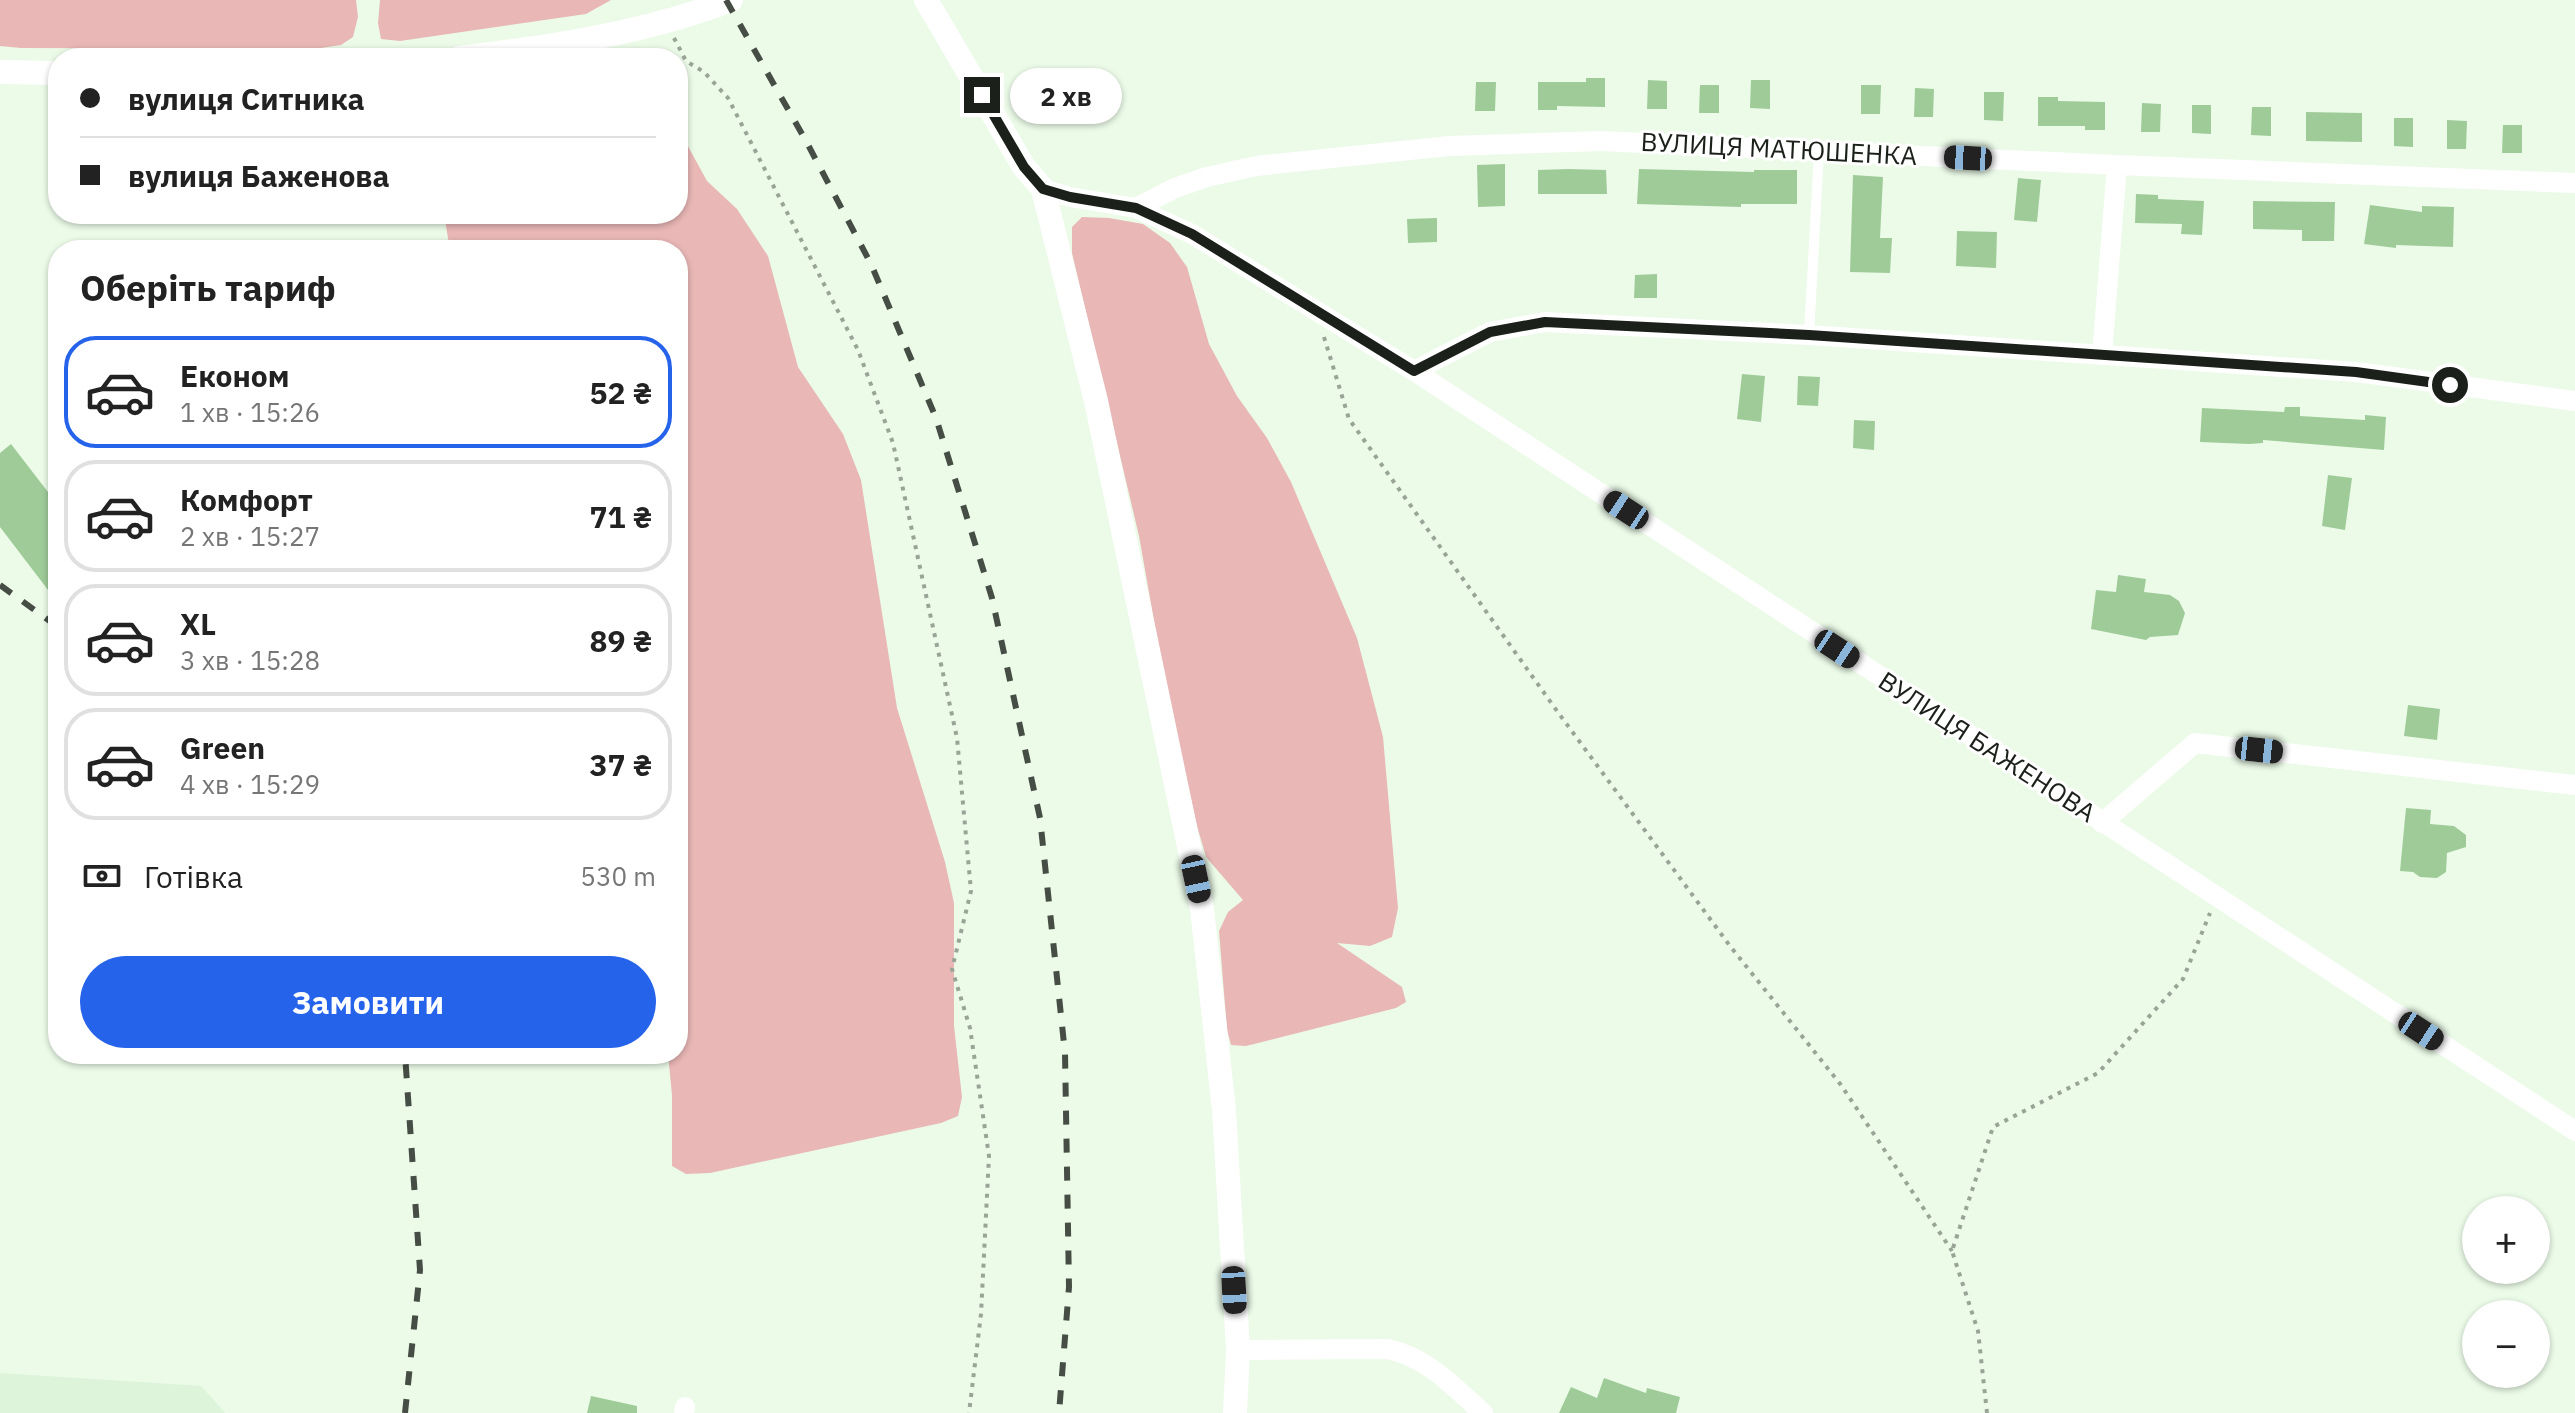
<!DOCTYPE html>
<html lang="uk">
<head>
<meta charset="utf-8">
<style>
	:root { --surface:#fff; --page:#f6f6f6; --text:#222; --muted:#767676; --line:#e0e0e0; --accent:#2563eb }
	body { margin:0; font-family:"IBM Plex Sans",sans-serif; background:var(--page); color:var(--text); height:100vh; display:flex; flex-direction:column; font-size:30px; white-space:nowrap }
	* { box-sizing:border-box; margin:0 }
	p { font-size:26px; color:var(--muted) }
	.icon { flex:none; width:44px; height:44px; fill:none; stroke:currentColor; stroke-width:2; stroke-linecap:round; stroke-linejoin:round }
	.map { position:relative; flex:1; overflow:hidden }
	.sheet { position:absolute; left:48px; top:240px; width:640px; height:824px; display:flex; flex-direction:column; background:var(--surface); border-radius:32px; box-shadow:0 2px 6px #0004 }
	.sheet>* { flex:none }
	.guide { position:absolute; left:48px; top:48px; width:640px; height:176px; border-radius:32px; box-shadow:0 2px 6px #0004; display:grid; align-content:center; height:176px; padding:0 32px; background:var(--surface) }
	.controls { position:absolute; left:2462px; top:1196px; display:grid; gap:16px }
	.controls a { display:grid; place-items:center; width:88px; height:88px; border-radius:50%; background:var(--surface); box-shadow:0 2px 6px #0004; font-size:40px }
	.end { position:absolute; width:36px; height:36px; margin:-18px; border:10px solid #1b201a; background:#fff; box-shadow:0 0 0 4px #fff }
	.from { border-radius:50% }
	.bubble { position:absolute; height:56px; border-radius:28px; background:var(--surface); box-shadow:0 2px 6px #0004; font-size:26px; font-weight:700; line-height:56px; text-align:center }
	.car { position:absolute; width:24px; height:48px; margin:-24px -12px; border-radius:10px; box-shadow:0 0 6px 2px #0007; background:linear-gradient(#222 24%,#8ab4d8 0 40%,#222 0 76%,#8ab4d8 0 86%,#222 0) }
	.guide b { display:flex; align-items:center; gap:28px; height:76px; font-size:30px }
	.guide b+b { border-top:2px solid var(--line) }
	.guide i { width:20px; height:20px; background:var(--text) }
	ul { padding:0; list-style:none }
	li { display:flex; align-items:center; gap:24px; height:112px; margin:0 16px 12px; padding:0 16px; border:4px solid var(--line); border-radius:32px }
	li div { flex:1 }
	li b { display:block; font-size:30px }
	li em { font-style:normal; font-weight:700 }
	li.selected { border-color:var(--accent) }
	li>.icon { width:72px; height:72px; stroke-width:1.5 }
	h2 { padding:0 32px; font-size:36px; line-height:96px }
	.pay { display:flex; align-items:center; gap:20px; height:88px; padding:0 32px; font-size:30px }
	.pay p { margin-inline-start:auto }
	.action { display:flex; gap:16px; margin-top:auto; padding:16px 32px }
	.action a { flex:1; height:92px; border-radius:48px; background:var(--accent); color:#fff; font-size:32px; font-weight:700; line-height:92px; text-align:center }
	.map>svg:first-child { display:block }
</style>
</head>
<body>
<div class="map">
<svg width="2575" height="1413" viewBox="0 0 2575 1413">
	<rect width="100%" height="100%" fill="#ebfbe8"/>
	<!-- built -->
	<path fill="#ddf3da" d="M0 1373 201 1386 225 1413H0Z"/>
	<!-- green -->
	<path fill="#e8b7b6" d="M0 0H356L358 17 353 37 341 45 314 49 21 48 0 46Z
		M380 0H611L586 14 400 41 381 39 378 23Z
		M678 128 707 181 737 209 768 256 798 367 843 434 861 480 897 708 945 862 954 903V1026L962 1097 958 1116 941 1123 710 1173 686 1174 672 1166V1095L668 1054H678V250H450L444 214H678Z
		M1082 217 1109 218 1143 224 1170 243 1187 267 1209 344 1237 396 1267 438 1291 482 1357 638 1383 737 1398 908 1392 937 1370 946 1337 943 1402 987 1406 1002 1396 1008 1246 1046 1231 1045 1227 1030 1219 931 1228 912 1243 900 1206 857 1197 826 1164 677 1139 536 1072 253V227Z"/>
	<!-- building -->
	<path fill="#9fcb99" d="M1586 78H1605V107L1557 106V110H1538V82H1586Z
		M1648 80 1667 81V109H1647Z
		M1751 80H1770V109L1750 108Z
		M1476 82H1496L1495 111H1475Z
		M1700 85H1719V113H1699Z
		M1861 85H1881L1880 114H1861Z
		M1915 88 1934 89 1933 117H1914Z
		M1984 92H2004L2003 121 1984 120Z
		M2038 97H2058V101L2105 102V130H2085V126H2038Z
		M2142 103 2161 104 2160 132H2141Z
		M2192 105H2211V134L2192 133Z
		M2252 107H2271V136L2251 135Z
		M2306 112 2362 113V142L2306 141Z
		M2394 118H2413V147L2394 146Z
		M2447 120 2467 121 2466 149H2447Z
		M2503 125H2522V153H2502Z
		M1505 164V206L1478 207 1477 165Z
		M1568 169 1606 170 1607 194H1538V170Z
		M1639 169 1754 172V170H1797V204H1741V207L1637 204Z
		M1853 175 1883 177 1880 238H1892L1890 273 1850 272Z
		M2018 178 2041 180 2037 222 2014 220Z
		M2136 194 2158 195V199L2204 201 2202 235 2181 234 2182 224 2135 223Z
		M2253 201 2335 202 2334 241H2302V230L2253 229Z
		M2370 205 2422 212V206L2454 207 2453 247 2396 245V248L2364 244Z
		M1437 218V242L1408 243 1407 219Z
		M1957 231 1997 232 1996 268 1956 266Z
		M1657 274V298H1634L1635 275Z
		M1742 374 1765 376 1761 422 1737 419Z
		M1798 376 1820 377 1818 406 1797 405Z
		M2285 407H2300V416L2365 420V415L2386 417 2384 450 2263 440V443L2249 444 2200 442 2202 408 2284 412Z
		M1854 420 1875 421 1874 450 1853 448Z
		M11 444 58 505V603L0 527V453Z
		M2328 475 2352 478 2345 530 2322 526Z
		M2118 575 2146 579 2144 592 2170 595 2179 601 2185 613 2178 635 2150 637 2146 640 2091 629 2096 590 2116 592Z
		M2408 705 2440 709 2437 740 2404 736Z
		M2406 808 2431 810 2430 824 2454 826 2466 835V847L2447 853 2446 872 2437 878 2420 877 2413 872 2400 871Z
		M1604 1378 1646 1393 1647 1388 1680 1397 1676 1413H1559L1571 1387 1597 1398Z
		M591 1396 637 1406V1413H587Z"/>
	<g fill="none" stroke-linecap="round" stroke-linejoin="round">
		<!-- path -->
		<path stroke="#99a496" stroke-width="4" stroke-dasharray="4 6" stroke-linecap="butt" d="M674 38 686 61 704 72 728 98 858 350 893 443 957 738 971 891 952 969 970 1028 989 1156 981 1314 969 1413
			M1324 337 1349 419 1557 711 1730 946 1841 1085 1952 1251
			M1987 1413 1978 1331 1952 1251 1993 1127 2098 1073 2183 979 2210 913"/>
		<!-- service -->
		<path stroke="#fff" stroke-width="10" d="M1809 335 1819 151"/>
		<!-- minor -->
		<path stroke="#fff" stroke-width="20" d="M1043 189 1070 197 1136 208 1192 234 1414 371 2575 1131
			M1136 208 1175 188 1207 177 1256 166 1449 146 1601 141 2117 165 2575 183
			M2102 355 2117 165
			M1414 371 1490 332 1545 322 1809 335 2356 372 2575 401
			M2102 823 2195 743 2575 785
			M1238 1350 1388 1349C1428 1358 1454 1387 1483 1413
			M684 1413 685 1407"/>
		<!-- tertiary -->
		<path stroke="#fff" stroke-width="24" d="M926 0 1024 167 1043 189 1096 401 1202 909 1224 1110 1238 1350 1235 1413
			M459 58C551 47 645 33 731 0
			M0 72 58 73"/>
		<!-- rail -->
		<path stroke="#464d45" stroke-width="6" stroke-dasharray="14 14" stroke-linecap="butt" d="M726 0 806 141 871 264 936 418 992 598 1040 818 1065 1053 1069 1287 1059 1413
			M0 585 58 627
			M405 1413 420 1270 405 1054"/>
	</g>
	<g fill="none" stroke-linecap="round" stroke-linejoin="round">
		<!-- route -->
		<path stroke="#1b201a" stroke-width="10" d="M982 95 1024 167 1043 189 1070 197 1136 208 1192 234 1414 371 1490 332 1545 322 1809 335 2356 372 2450 385"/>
	</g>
	<g text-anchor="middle" stroke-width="6" stroke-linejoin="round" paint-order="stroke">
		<!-- street labels -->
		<g font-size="26" fill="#1b201a" stroke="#fff">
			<text transform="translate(1779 149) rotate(3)" y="9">ВУЛИЦЯ МАТЮШЕНКА</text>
			<text transform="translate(1987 747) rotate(33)" y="9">ВУЛИЦЯ БАЖЕНОВА</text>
		</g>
	</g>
</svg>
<div class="controls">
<a>+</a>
<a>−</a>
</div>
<i class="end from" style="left:2450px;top:385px"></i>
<i class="end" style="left:982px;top:95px"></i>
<div class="bubble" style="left:1010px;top:68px;width:112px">2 хв</div>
<i class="car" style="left:1968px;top:158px;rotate:273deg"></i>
<i class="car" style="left:1626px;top:510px;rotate:303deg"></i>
<i class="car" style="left:1837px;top:649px;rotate:123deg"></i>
<i class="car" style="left:2259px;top:750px;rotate:96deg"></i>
<i class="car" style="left:1196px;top:879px;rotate:168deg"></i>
<i class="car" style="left:2421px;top:1031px;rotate:123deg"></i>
<i class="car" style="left:1234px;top:1290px;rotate:177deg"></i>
<div class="guide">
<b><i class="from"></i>вулиця Ситника</b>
<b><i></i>вулиця Баженова</b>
</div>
<section class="sheet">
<h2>Оберіть тариф</h2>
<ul>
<li class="selected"><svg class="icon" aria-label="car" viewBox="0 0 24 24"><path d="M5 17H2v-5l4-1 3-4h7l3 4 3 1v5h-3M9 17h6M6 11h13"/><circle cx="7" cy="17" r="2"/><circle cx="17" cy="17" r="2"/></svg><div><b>Економ</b><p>1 хв · 15:26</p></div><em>52 ₴</em></li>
<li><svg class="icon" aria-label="car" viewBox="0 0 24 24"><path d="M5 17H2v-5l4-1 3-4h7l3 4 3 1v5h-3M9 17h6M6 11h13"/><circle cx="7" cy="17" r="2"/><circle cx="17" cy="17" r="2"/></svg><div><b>Комфорт</b><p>2 хв · 15:27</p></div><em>71 ₴</em></li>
<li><svg class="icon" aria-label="car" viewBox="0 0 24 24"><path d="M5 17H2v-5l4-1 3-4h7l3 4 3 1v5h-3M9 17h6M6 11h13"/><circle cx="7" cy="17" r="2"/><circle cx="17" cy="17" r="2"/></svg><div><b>XL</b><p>3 хв · 15:28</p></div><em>89 ₴</em></li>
<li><svg class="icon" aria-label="car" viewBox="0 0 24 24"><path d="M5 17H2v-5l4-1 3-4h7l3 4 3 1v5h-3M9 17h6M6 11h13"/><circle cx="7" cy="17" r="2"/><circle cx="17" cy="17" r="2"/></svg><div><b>Green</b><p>4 хв · 15:29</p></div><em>37 ₴</em></li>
</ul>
<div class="pay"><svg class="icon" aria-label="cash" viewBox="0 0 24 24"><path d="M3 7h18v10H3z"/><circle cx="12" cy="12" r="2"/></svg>Готівка<p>530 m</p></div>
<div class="action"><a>Замовити</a></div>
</section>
</div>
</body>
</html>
